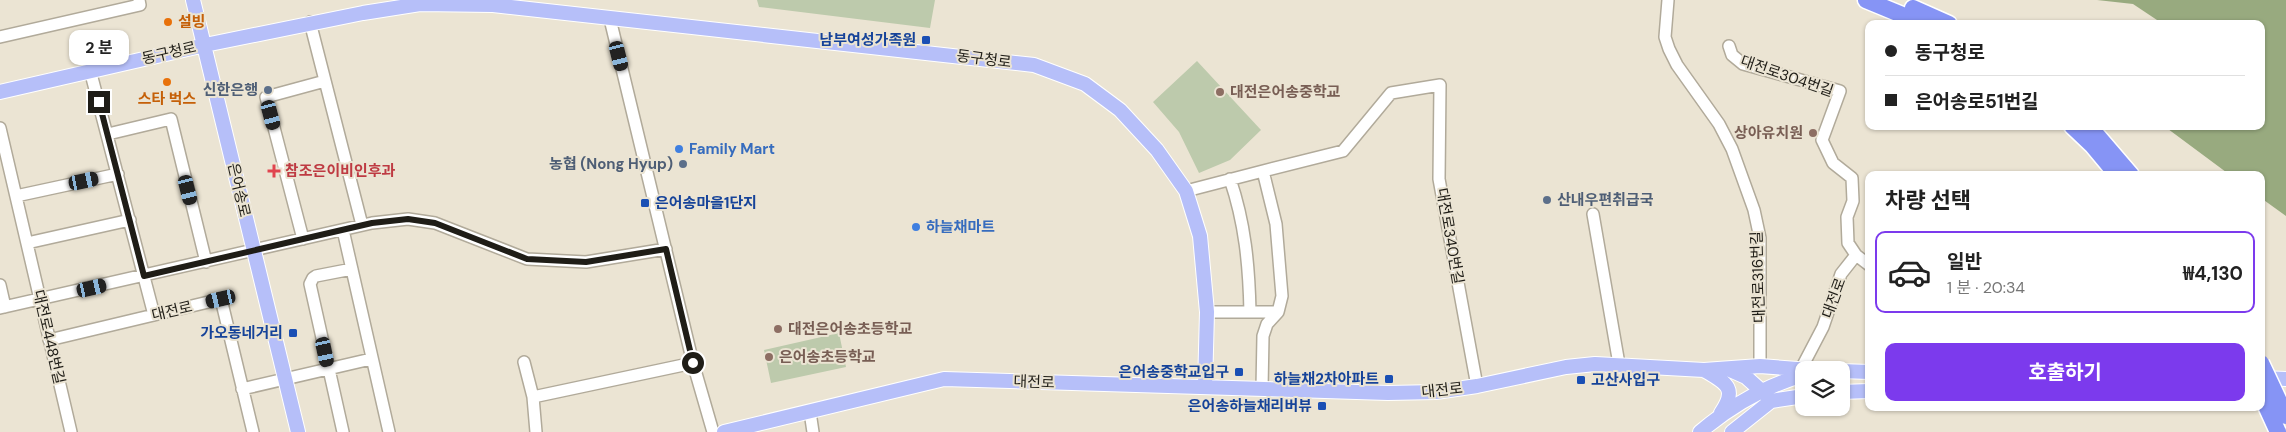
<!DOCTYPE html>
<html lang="ko">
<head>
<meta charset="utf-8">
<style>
	:root { --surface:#fff; --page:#f2f2f2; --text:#222; --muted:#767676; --line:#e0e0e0; --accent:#7c3aed }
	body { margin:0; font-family:"DM Sans","Noto Sans KR",sans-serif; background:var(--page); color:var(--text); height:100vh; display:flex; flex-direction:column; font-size:19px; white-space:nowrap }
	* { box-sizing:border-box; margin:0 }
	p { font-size:16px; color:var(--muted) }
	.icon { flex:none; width:28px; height:28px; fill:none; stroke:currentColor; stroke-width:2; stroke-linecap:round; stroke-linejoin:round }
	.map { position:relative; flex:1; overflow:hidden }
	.drawer { position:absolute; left:1865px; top:171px; width:400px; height:240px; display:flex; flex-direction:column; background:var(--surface); border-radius:10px; box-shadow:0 1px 4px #0004 }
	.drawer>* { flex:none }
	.top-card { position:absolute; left:1865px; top:20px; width:400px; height:110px; border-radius:10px; box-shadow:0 1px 4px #0004; display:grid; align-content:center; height:110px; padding:0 20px; background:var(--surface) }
	.buttons { position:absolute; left:1795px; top:361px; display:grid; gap:10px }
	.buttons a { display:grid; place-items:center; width:55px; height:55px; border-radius:10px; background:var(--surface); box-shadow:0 1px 4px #0004; font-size:25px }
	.end { position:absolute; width:22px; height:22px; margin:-11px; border:6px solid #1f1d17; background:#fff; box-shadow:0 0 0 2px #fff }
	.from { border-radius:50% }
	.bubble { position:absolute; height:35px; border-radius:10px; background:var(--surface); box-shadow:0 1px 4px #0004; font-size:16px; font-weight:700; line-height:35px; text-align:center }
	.car { position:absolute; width:15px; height:30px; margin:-15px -8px; border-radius:6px; box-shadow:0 0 4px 1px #0007; background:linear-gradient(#222 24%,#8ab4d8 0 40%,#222 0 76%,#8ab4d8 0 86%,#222 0) }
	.top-card b { display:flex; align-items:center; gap:18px; height:48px; font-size:19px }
	.top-card b+b { border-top:1px solid var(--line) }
	.top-card i { width:12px; height:12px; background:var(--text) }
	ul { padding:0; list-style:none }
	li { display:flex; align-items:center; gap:15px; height:82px; margin:0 10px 8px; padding:0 10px; border:2px solid transparent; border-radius:10px }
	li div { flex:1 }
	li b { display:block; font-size:19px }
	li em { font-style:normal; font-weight:700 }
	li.selected { border-color:var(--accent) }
	li>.icon { width:45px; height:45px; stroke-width:1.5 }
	h2 { padding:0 20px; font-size:22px; line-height:60px }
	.action { display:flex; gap:10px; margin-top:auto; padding:10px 20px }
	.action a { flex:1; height:58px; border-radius:10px; background:var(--accent); color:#fff; font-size:20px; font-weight:700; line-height:58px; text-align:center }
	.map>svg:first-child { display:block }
</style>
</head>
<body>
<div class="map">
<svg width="2286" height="432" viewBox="0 0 2286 432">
	<rect width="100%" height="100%" fill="#ebe4d3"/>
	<!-- green -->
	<path fill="#bdcaac" d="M757 0H935L930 28 759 7Z
		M1197 61 1261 130 1230 160 1199 173 1179 132 1153 102Z
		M839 333 846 367 771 383 764 350Z"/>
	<!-- forest -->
	<path fill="#98aa7f" d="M2097 0H2286V216L2261 198V175H2230L2164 126H2261V24H2163L2133 4Z"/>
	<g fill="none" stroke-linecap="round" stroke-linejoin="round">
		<!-- minor casing -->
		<g stroke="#b1aa9a" stroke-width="14">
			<path id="minor" d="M1668 0 1665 37 1669 49 1677 65 1719 124 1732 149 1754 210 1760 238V366
				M610 19 693 363 713 432
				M310 22 362 225
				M0 37 140 5 139 0
				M1729 46 1732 55 1743 64 1840 91 1822 140 1833 163 1852 178 1853 201 1847 217 1848 243 1856 255 1869 265
				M90 70 154 315
				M0 128 71 432
				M108 134 171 119 206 262
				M1263 171 1343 151 1391 93 1440 85 1439 179 1477 386
				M1230 179C1245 223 1249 265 1250 312
				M1186 191 1263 171 1276 224 1282 296 1278 312 1267 324 1263 336 1262 388
				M16 196 118 174
				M1593 214 1619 364
				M343 230 389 432
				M303 239 266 97 325 81
				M27 243 130 220
				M0 285 5 307
				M0 308 372 223 408 219 435 223 527 259 586 262 666 249
				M1207 312H1278
				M49 340 221 299 253 432
				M524 362 533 397 536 432
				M1801 369 1823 327 1841 274 1856 255
				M242 389 371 359
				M533 397 693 363
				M810 412 813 432
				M343 432 310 284 313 278 316 276 352 269"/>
		</g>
		<!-- major casing -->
		<g stroke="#fff" stroke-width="16">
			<path id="major" d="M193 0 298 432
				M0 92 205 45 363 13 420 4 493 5 1034 65 1085 84 1120 110 1157 150 1186 191 1200 236 1207 312 1205 387
				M1728 369 1746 377 1766 395
				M1704 370C1726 383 1738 388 1721 413
				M1841 371 1869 372
				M2261 378 2286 379
				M1841 392 1869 391
				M724 432 944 379 1388 393 1436 392 1477 386 1566 367 1595 364 1704 370 1760 366 1810 370
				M1700 432C1731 406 1764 386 1804 375
				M1732 432 1771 401 1804 396"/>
		</g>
		<!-- highway casing -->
		<g stroke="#fff" stroke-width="19">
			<path id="highway" d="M1866 0 1924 24
				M1913 8 1949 24
				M2072 126 2092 145 2117 175
				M2089 126 2131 175"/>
		</g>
		<!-- minor -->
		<use href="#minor" stroke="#fff" stroke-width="11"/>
		<!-- major -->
		<use href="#major" stroke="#b6bff9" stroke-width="14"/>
		<!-- highway -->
		<use href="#highway" stroke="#8694f5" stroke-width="16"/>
		<!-- highway-bridge casing -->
		<g stroke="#fff" stroke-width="19" stroke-linecap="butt">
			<path id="highway-bridge" d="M2261 363 2286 416
				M2261 395 2278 432"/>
		</g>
		<!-- highway-bridge -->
		<use href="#highway-bridge" stroke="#8694f5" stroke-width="16"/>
	</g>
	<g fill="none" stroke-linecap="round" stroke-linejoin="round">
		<!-- route -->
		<path stroke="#1f1d17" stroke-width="6" d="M99 102 144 276 372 223 408 219 435 223 527 259 586 262 666 249 693 363"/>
	</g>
	<!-- markers -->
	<g fill="#e8710a" stroke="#ebe4d3" stroke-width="2">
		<circle cx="168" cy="22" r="5"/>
		<circle cx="167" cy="82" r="5"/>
	</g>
	<g fill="#1a4fb4" stroke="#ebe4d3" stroke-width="2">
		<rect x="921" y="35" width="10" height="10" rx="2.5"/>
		<rect x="640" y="198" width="10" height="10" rx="2.5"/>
		<rect x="288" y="328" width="10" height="10" rx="2.5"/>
		<rect x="1234" y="367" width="10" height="10" rx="2.5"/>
		<rect x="1384" y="374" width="10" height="10" rx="2.5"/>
		<rect x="1576" y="375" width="10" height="10" rx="2.5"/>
		<rect x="1317" y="401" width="10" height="10" rx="2.5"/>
	</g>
	<g fill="#5c6f8a" stroke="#ebe4d3" stroke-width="2">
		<circle cx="268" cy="90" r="5"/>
		<circle cx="683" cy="164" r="5"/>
		<circle cx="1547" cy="200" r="5"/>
	</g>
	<g fill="#8d6e63" stroke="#ebe4d3" stroke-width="2">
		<circle cx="1220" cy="92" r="5"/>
		<circle cx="1813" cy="133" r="5"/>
		<circle cx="778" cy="329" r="5"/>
		<circle cx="769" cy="357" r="5"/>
	</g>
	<g fill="#3f7fe0" stroke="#ebe4d3" stroke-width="2">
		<circle cx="679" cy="149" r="5"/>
		<circle cx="916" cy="227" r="5"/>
	</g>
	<path fill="#e0444e" stroke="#ebe4d3" stroke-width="2" d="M271.5 163.5h5v5h5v5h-5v5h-5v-5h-5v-5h5z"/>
	<g text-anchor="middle" stroke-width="4" stroke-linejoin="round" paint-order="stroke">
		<!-- food labels -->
		<g font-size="15" font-weight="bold" fill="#c56008" stroke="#ebe4d3" text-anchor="start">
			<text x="178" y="27">설빙</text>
			<text x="167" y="104" text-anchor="middle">스타 벅스</text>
		</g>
		<!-- transit labels -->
		<g font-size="15" font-weight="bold" fill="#164399" stroke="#ebe4d3" text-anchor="end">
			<text x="916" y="45">남부여성가족원</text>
			<text x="655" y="208" text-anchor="start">은어송마을1단지</text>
			<text x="283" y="338">가오동네거리</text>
			<text x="1229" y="377">은어송중학교입구</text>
			<text x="1379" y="384">하늘채2차아파트</text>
			<text x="1591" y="385" text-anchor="start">고산사입구</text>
			<text x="1312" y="411">은어송하늘채리버뷰</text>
		</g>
		<!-- street labels -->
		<g font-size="15" fill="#1f1d17" stroke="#ebe4d3">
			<text transform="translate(169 53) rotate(-13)" y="5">동구청로</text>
			<text transform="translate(984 59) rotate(7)" y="5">동구청로</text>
			<text transform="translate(1787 76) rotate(19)" y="5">대전로304번길</text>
			<text transform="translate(239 190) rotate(77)" y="5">은어송로</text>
			<text transform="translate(1450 236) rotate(80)" y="5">대전로340번길</text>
			<text transform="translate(1758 277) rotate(-92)" y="5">대전로316번길</text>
			<text transform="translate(1834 298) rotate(-70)" y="5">대전로</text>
			<text transform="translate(172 311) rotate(-13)" y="5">대전로</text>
			<text transform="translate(49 337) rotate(77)" y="5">대전로448번길</text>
			<text transform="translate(1034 382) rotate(2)" y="5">대전로</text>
			<text transform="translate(1442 390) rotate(-6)" y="5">대전로</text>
		</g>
		<!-- service labels -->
		<g font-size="15" font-weight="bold" fill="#4e5e75" stroke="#ebe4d3" text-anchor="end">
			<text x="258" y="95">신한은행</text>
			<text x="673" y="169">농협 (Nong Hyup)</text>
			<text x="1557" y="205" text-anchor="start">산내우편취급국</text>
		</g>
		<!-- education labels -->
		<g font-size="15" font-weight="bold" fill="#785e54" stroke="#ebe4d3" text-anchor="start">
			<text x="1230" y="97">대전은어송중학교</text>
			<text x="1803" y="138" text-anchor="end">상아유치원</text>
			<text x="788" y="334">대전은어송초등학교</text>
			<text x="779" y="362">은어송초등학교</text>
		</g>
		<!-- shop labels -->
		<g font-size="15" font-weight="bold" fill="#366cbe" stroke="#ebe4d3" text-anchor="start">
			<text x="689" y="154">Family Mart</text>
			<text x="926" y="232">하늘채마트</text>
		</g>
		<!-- health labels -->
		<g font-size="15" font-weight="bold" fill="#be3a42" stroke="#ebe4d3" text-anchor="start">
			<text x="285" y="176">참조은이비인후과</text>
		</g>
	</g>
</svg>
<div class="buttons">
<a><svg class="icon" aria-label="layers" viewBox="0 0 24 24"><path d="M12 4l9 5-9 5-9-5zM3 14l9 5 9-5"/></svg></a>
</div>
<i class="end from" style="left:693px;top:363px"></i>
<i class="end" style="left:99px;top:102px"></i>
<div class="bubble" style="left:69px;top:30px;width:60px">2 분</div>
<i class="car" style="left:619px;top:56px;rotate:166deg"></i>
<i class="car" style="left:271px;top:115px;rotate:165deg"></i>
<i class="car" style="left:84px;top:181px;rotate:78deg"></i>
<i class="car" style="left:188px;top:190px;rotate:166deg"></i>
<i class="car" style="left:92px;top:288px;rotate:77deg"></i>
<i class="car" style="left:221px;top:299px;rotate:257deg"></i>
<i class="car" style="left:325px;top:352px;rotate:168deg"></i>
<div class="top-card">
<b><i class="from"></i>동구청로</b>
<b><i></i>은어송로51번길</b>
</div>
<section class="drawer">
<h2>차량 선택</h2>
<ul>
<li class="selected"><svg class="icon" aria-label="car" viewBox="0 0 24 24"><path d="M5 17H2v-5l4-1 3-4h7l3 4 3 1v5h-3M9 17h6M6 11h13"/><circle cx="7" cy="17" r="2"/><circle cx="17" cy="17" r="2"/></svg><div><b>일반</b><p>1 분 · 20:34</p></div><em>₩4,130</em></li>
</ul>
<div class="action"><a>호출하기</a></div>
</section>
</div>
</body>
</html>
